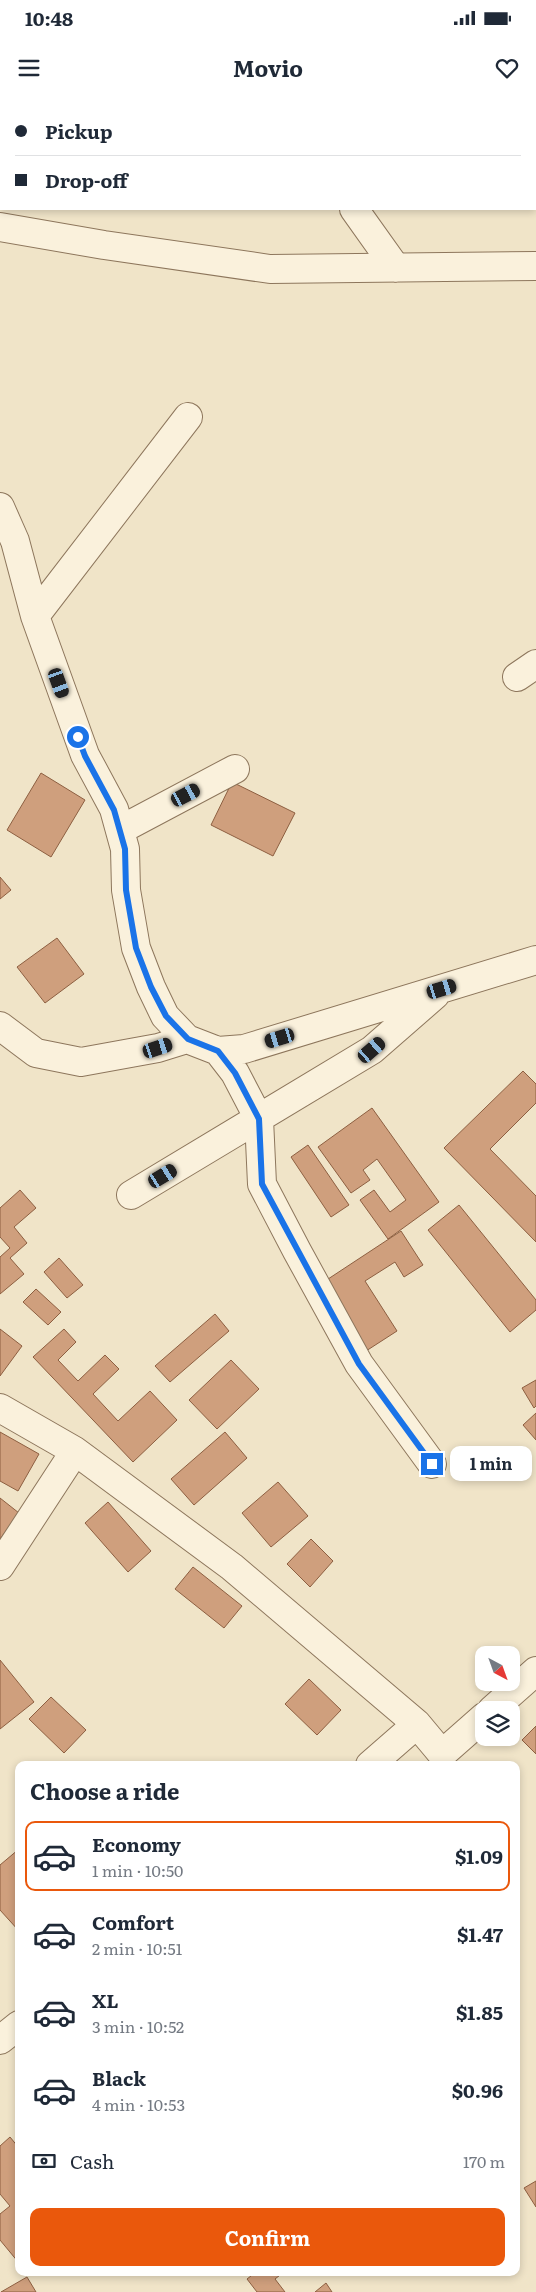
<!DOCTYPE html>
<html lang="en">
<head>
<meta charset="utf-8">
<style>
	:root { --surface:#fff; --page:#f6f6f7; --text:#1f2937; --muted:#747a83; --line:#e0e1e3; --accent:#ea580c }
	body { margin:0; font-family:Literata,serif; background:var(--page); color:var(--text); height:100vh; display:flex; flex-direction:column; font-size:19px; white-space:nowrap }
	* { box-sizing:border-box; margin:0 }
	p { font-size:16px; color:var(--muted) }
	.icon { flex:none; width:28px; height:28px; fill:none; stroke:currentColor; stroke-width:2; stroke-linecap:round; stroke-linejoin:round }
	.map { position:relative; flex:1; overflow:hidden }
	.side { position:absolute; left:15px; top:1661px; width:505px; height:515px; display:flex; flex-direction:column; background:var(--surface); border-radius:10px; box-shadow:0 2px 8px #0003 }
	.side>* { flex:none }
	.banner { position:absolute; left:0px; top:0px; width:536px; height:110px; box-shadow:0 2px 8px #0003; display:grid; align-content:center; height:110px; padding:0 15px; background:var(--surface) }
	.needle { width:32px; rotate:139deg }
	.fabs { position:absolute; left:475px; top:1546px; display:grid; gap:10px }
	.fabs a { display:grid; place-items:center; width:45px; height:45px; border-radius:10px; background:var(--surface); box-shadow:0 2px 8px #0003; font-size:25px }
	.end { position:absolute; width:22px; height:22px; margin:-11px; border:6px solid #1a73e8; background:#fff; box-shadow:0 0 0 2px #fff }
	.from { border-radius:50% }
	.bubble { position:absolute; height:35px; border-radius:10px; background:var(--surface); box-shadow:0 2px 8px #0003; font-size:16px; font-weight:700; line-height:35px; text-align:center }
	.car { position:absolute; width:15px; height:30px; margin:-15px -8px; border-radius:6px; box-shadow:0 0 4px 1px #0007; background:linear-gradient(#222 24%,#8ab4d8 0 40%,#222 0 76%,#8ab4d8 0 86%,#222 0) }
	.banner b { display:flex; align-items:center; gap:18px; height:48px; font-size:19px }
	.banner b+b { border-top:1px solid var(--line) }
	.banner i { width:12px; height:12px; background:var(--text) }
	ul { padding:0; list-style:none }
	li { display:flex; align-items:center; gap:15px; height:70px; margin:0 10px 8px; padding:0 5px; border:2px solid transparent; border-radius:10px }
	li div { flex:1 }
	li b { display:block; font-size:19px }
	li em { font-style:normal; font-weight:700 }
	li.active { border-color:var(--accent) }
	li>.icon { width:45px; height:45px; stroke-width:1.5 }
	h2 { padding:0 15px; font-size:22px; line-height:60px }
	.pay { display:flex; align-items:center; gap:12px; height:55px; padding:0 15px; font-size:19px }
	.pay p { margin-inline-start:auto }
	.button { display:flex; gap:10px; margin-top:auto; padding:10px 15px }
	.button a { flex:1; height:58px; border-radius:10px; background:var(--accent); color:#fff; font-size:20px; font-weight:700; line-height:58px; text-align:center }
	.status { display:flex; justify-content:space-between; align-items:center; height:35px; padding:0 25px; background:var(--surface); direction:ltr }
	.status svg { height:14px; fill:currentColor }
	header { display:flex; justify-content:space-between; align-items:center; height:65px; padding:0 15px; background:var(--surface); font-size:22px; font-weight:700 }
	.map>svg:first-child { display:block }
</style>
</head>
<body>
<div class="status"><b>10:48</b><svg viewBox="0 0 49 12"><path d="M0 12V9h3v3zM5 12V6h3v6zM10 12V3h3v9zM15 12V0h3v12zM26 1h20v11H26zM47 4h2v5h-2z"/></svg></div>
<header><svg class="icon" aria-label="menu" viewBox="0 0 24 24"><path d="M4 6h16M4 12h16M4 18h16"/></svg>Movio<svg class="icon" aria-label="heart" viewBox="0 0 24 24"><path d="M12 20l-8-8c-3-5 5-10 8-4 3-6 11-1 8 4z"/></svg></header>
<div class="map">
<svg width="536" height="2192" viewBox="0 0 536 2192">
	<rect width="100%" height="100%" fill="#f0e4c8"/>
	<!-- building -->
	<path fill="#cf9f7d" stroke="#8d5f41" d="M41 673 85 700 51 757 7 730Z
		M232 682 295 713 273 756 211 725Z
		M0 777 11 790 0 799Z
		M57 838 84 874 45 903 17 867Z
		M523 971 536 984V1003L490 1049 536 1096V1142L444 1048Z
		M372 1008 439 1102 388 1139 360 1100 374 1090 390 1112 406 1100 377 1059 363 1070 370 1080 351 1093 318 1047Z
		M308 1045 349 1105 331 1117 291 1057Z
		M20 1090 36 1108 14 1127 27 1143 10 1158 24 1174 0 1194V1157L10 1148 0 1137V1108Z
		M459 1105 536 1200V1210L510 1232 428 1130Z
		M401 1131 423 1165 404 1177 395 1162 365 1181 397 1231 366 1251 322 1183Z
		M59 1158 83 1185 67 1198 44 1172Z
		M36 1189 61 1212 48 1225 23 1202Z
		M215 1214 229 1231 170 1282 155 1266Z
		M0 1229 22 1246 0 1276Z
		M64 1229 76 1242 58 1260 78 1281 105 1255 119 1269 93 1294 118 1321 150 1291 177 1320 133 1362 33 1257Z
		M231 1260 259 1289 217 1329 189 1300Z
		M536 1280V1306L534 1308 522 1288Z
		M536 1313V1340L523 1325Z
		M0 1332 39 1354 18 1391 0 1381Z
		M225 1332 247 1358 194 1405 171 1379Z
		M278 1382 308 1416 271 1447 242 1413Z
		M0 1398 19 1413 0 1439Z
		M108 1402 151 1451 128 1472 85 1423Z
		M311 1439 333 1461 310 1487 287 1464Z
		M193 1467 242 1506 224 1528 175 1489Z
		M0 1560 34 1602 0 1629Z
		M309 1579 341 1610 317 1635 285 1604Z
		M51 1597 86 1630 64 1653 29 1619Z
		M536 1626V1654L522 1640Z
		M19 1749V1831L0 1810V1765Z
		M10 2037 19 2048V2163L0 2140V2114L10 2106 0 2094V2046Z
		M536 2081V2107L524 2088Z
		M256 2172H284L275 2179 285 2192H257L247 2179Z
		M27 2177 36 2192H1Z
		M326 2183 332 2192H315Z"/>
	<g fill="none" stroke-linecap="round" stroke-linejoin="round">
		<!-- minor casing -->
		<g stroke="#8d765c" stroke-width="30">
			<path id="minor" d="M292 0 293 1
				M354 109 396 168
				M0 127 104 145 270 169 536 166
				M0 407 15 441 35 516 85 655 114 709 125 749 126 790 136 848 151 887 165 916 187 939 218 951 244 949 536 860
				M35 516 188 317
				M517 577 536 564
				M120 730 235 669
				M0 926 36 953 81 962 158 948 187 939
				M218 951 235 973 259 1019 262 1084 297 1151 359 1264 432 1364
				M131 1095 372 950 435 895
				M0 1308 75 1351 232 1467 417 1624 442 1654 484 1617
				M0 1466 75 1351
				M492 1610 536 1571
				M370 1665 417 1624
				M0 1940 19 1925"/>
		</g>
		<!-- minor -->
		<use href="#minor" stroke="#faf1dc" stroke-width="28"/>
	</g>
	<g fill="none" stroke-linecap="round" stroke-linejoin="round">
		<!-- route -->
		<path stroke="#1a73e8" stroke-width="6" d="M78 637 85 656 114 710 125 749 126 790 136 848 151 887 166 916 188 939 218 951 235 973 259 1019 262 1084 359 1264 432 1364"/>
	</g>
</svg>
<div class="fabs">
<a><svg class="needle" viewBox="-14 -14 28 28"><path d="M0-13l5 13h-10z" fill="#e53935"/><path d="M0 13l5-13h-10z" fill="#747a83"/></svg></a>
<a><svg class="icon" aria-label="layers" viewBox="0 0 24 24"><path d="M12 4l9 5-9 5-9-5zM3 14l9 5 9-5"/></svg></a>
</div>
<i class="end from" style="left:78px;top:637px"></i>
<i class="end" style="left:432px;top:1364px"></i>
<div class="bubble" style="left:450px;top:1346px;width:82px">1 min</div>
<i class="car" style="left:59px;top:583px;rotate:160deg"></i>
<i class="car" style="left:186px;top:695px;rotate:62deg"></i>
<i class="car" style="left:442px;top:889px;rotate:73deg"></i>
<i class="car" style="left:280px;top:938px;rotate:253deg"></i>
<i class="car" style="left:158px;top:948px;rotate:72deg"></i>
<i class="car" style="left:372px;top:950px;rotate:49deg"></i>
<i class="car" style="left:163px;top:1076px;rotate:59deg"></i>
<div class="banner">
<b><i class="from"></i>Pickup</b>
<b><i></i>Drop-off</b>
</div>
<section class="side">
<h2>Choose a ride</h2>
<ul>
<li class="active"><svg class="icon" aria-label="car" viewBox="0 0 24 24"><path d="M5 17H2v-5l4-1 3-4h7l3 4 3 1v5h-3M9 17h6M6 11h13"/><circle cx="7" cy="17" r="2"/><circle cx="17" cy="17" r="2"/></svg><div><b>Economy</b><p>1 min · 10:50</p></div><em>$1.09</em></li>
<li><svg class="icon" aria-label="car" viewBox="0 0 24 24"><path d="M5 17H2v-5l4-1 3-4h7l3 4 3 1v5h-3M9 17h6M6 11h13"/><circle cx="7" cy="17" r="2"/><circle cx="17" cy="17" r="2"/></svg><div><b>Comfort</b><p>2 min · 10:51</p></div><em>$1.47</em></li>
<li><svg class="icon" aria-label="car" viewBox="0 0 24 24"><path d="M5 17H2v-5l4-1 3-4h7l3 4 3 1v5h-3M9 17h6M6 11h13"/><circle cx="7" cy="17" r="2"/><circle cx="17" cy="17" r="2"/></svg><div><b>XL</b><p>3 min · 10:52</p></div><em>$1.85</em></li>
<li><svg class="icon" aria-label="car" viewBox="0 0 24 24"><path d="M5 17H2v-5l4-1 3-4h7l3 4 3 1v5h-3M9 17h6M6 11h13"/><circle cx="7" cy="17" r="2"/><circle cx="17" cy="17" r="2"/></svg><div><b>Black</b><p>4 min · 10:53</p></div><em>$0.96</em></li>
</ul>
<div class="pay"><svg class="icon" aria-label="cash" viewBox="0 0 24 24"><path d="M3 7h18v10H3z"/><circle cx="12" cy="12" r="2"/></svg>Cash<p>170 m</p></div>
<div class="button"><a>Confirm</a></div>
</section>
</div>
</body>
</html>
